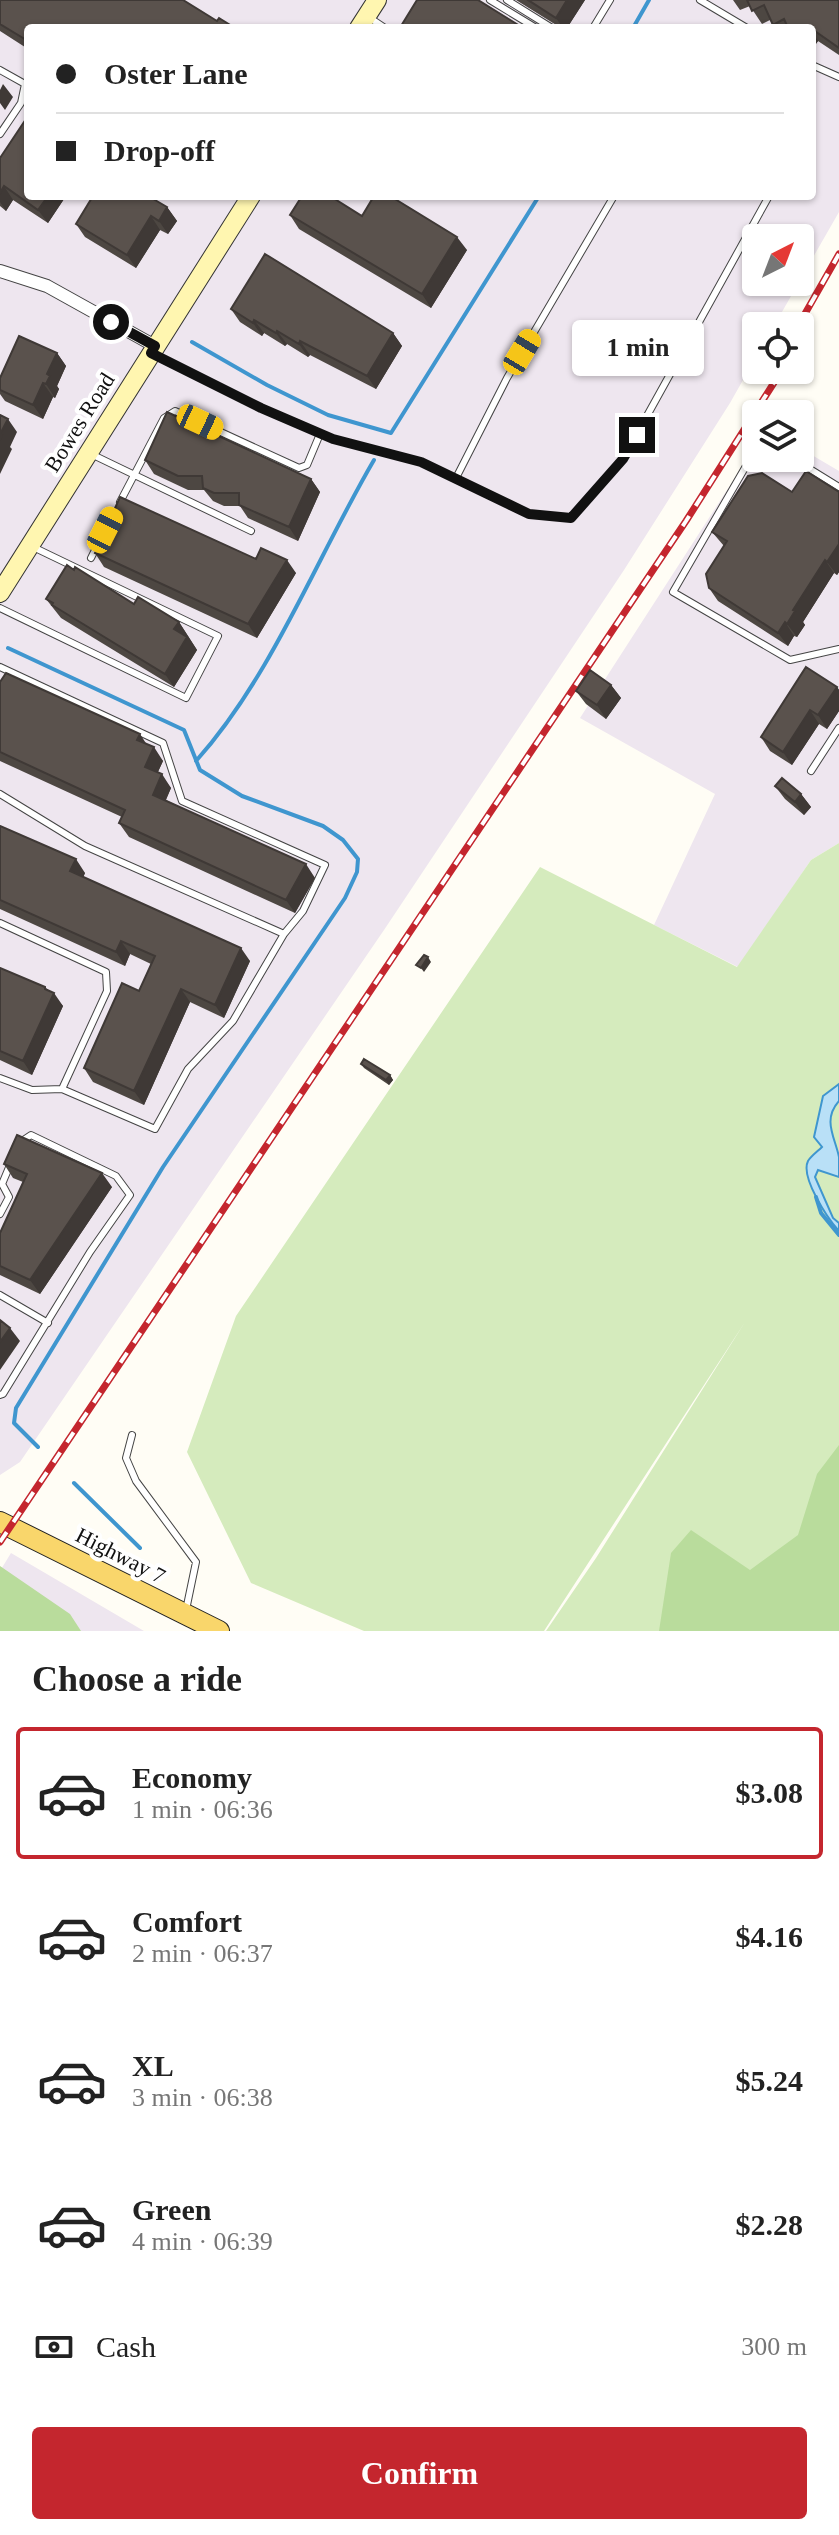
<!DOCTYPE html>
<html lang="en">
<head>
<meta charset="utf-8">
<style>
	:root { --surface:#fff; --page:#f2f2f2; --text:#222; --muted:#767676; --line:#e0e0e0; --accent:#c4262e }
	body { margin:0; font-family:"Times New Roman",serif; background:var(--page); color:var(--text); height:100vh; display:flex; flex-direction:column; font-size:30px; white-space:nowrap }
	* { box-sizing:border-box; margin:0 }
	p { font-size:26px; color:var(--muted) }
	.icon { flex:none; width:44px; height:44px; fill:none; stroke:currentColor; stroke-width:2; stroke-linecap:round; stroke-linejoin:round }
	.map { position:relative; height:1631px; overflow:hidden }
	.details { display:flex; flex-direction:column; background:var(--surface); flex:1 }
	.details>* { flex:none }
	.top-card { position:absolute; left:24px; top:24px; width:792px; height:176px; border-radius:8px; box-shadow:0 2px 6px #0004; display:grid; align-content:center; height:176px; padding:0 32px; background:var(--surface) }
	.needle { width:52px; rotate:42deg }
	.tools { position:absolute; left:742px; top:224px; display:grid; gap:16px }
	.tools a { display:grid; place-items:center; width:72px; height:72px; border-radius:8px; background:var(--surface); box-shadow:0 2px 6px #0004; font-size:40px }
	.end { position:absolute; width:36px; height:36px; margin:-18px; border:10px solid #111; background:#fff; box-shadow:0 0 0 4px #fff }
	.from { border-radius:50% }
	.bubble { position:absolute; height:56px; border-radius:8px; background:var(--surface); box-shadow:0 2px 6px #0004; font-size:26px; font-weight:700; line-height:56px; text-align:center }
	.car { position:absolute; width:24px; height:48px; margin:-24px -12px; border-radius:10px; box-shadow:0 0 6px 2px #0007; background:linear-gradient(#f5c518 24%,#345 0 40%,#f5c518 0 76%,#345 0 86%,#f5c518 0) }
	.top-card b { display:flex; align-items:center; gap:28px; height:76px; font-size:30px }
	.top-card b+b { border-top:2px solid var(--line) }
	.top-card i { width:20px; height:20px; background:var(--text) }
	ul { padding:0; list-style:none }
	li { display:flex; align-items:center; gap:24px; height:132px; margin:0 16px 12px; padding:0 16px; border:4px solid transparent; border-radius:8px }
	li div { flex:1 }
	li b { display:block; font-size:30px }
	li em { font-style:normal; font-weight:700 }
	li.current { border-color:var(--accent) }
	li>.icon { width:72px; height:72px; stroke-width:1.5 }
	h2 { padding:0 32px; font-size:36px; line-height:96px }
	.pay { display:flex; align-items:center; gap:20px; height:88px; padding:0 32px; font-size:30px }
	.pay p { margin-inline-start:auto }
	.primary-button { display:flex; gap:16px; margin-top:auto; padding:16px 32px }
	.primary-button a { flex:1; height:92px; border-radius:8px; background:var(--accent); color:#fff; font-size:32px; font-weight:700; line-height:92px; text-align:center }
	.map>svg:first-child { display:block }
</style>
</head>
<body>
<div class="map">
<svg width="839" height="1631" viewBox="0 0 839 1631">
	<rect width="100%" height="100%" fill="#fffdf5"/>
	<!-- industrial -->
	<path fill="#eee6ef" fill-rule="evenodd" d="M0 0H839V212L800 280V238H756V282H799L774 326H756V357L730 403 624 570 384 930 20 1462 0 1475ZM28 28H812V196H28Z
		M756 445V458H800V448L839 471V843L811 860 738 967 654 925 715 794 580 718Z
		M11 1553 144 1631H0V1571Z"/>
	<!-- green -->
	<path fill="#d5ebbd" d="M839 843V1631H546L596 1558 745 1322 544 1631H364L251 1583 187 1452 236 1316 540 867 737 967 811 860Z"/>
	<!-- forest -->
	<path fill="#b9dc9c" d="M839 1445V1631H659L671 1553 691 1530 750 1570 798 1535 817 1474Z
		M0 1566 70 1614 81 1631H0Z"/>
	<!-- water -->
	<path fill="#b9e0f7" stroke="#3f96cf" stroke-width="2" d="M839 1084V1101C822 1120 835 1137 839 1157 839 1163 839 1171 839 1177L818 1170 815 1177 833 1218 839 1223V1231C828 1219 800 1177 808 1161 811 1156 818 1151 822 1147L814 1137 823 1096Z"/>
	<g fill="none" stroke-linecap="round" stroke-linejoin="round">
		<!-- stream -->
		<path stroke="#3f96cf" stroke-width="4" d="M633 28 649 0
			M192 342 267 385 328 415 391 433 539 196
			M8 648 184 730 200 770 242 796 323 826 343 840 358 859 357 872 345 898 163 1167 16 1408 14 1423 38 1447
			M196 761C272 676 316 559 374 460
			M816 1197 821 1213 839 1235
			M74 1483 140 1548"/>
		<!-- lane casing -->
		<g stroke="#444" stroke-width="8">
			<path id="lane" d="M490 0 536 28
				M507 0 552 28
				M700 0 747 28
				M370 18 385 28
				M593 28 610 0
				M812 65 839 77
				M0 70 25 84 21 103 0 134
				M154 355 261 408 333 439 421 462 529 514 571 518 623 459 769 196
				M91 454 251 531
				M764 458 746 466 673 592 790 660 839 649
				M792 458 839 487
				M456 478 507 378 614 196
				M120 502 164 418 175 411 299 468 307 465 320 434
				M91 558 109 522
				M0 608 186 698 218 636 33 547
				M0 667 163 743 182 801 325 865 303 911 284 934
				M811 771 839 728
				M0 794 85 846 284 934 233 1021 188 1069 155 1129 62 1089
				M0 923 106 972 107 991 62 1089 32 1090 0 1078
				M0 1214 9 1197 2 1184 10 1165
				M0 1295 48 1323
				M0 1395 3 1394 90 1252 130 1195 116 1176 31 1135 19 1143
				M132 1435 126 1458 136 1481 196 1562 186 1610"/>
		</g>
		<!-- street casing -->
		<g stroke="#444" stroke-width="14">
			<path id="street" d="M0 271 47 286 155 346"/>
		</g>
		<!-- secondary casing -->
		<g stroke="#333" stroke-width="20">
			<path id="secondary" d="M359 28 377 0
				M0 593 251 196"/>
		</g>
		<!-- primary casing -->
		<g stroke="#222" stroke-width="22">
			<path id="primary" d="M0 1522 219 1631"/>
		</g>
		<!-- lane -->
		<use href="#lane" stroke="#fff" stroke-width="6"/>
		<!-- street -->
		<use href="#street" stroke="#fff" stroke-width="12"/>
		<!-- secondary -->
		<use href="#secondary" stroke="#fff6b0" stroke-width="18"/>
		<!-- primary -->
		<use href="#primary" stroke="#f9d66b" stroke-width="20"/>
		<!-- rail casing -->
		<g stroke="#c4262e" stroke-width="7">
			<path id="rail" d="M798 326 839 254
				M0 1542 686 521 782 370"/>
		</g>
		<!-- rail -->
		<use href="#rail" stroke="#fff" stroke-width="4" stroke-dasharray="12" stroke-linecap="butt"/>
	</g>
	<!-- wall -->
	<path fill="#4d4742" d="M0 0 217 21 235 28H28V49L0 31Z
		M516 0H585L567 28H561Z
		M733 0H839V55L818 41 812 48V28H775L770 20 762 24 750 6 740 10Z
		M0 158 66 196 48 223 13 200 6 211 0 206Z
		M167 207 177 221 168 234 160 230 136 268 85 237 76 224Z
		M290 215 362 216 467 250 431 308 299 229Z
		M231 309 393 333 402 346 376 389 310 355 308 357 287 344 285 346 264 333 262 336 240 322Z
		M57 353 66 366 57 386 59 389 55 398 53 397 43 419 5 401 0 394V378Z
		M145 460 311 479 320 492 298 541 248 518 240 506H224L213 501 204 490H188L154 474Z
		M792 492H839V572L837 575 834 573 803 622 805 625 797 637 794 636 788 646 718 601 709 588 724 546 712 532Z
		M95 553 256 559 296 573 257 638 104 567Z
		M46 599 134 604 179 622 197 650 174 687 61 618Z
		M0 682 147 744 163 761 158 772 171 788 166 800 315 878 295 913 129 837 119 823 122 817 0 761Z
		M611 685 621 698 606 719 586 704 576 691Z
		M837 687 839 690V711L827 729 819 724 792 765 770 751 761 737Z
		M775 786 801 794 811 807 804 815 785 799Z
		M0 826 85 873 83 877 250 961 224 1018 190 1002 144 1105 93 1082 84 1068 139 991 151 964 130 954 125 966 0 909Z
		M0 968 45 987 63 1006 32 1075 0 1060Z
		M361 1064 390 1075 393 1080 389 1085 364 1068Z
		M4 1164 112 1187 40 1294 0 1275V1233L23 1182 13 1178Z"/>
	<!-- shaded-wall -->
	<path fill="#3f3936" d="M567 0H585L567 28H563L556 18Z
		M812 32 818 41 814 47 812 44Z
		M3 84 13 97 5 110 0 103V90Z
		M4 186 13 200 6 211 0 202V193Z
		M48 196H66L48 223 38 210Z
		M167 207 177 221 168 234 159 221Z
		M151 216 160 230 136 268 127 255Z
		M457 237 467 250 431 308 422 294Z
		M254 320 264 333 262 336 253 323Z
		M277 331 287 344 285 346 276 333Z
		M393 333 402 346 376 389 367 376Z
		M300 341 310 355 308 357 299 344Z
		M57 353 66 366 57 386 59 389 55 398 46 384 47 374Z
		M43 383 53 397 43 419 33 405Z
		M8 419 17 432 10 447 12 449 0 474V434Z
		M311 479 320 492 298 541 289 527Z
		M839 544V572L837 575 827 562Z
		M287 560 296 573 257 638 248 624Z
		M825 560 834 573 803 622 805 625 797 637 787 624 793 610Z
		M179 622 197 650 174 687 165 674 174 629Z
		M785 622 794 636 788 646 778 633Z
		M611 685 621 698 606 719 597 705Z
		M837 687 839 690V711L827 729 818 715Z
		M810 710 819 724 792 765 783 752Z
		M140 734 149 748 137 740Z
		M154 747 163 761 154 780 145 767Z
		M162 774 171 788 162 808 153 795Z
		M801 794 811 807 804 815 795 802Z
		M76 859 85 873 80 885 70 871Z
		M306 864 315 878 295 913 286 900Z
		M121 941 130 954 125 966 116 952Z
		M241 948 250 961 224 1018 215 1005Z
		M428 957 431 962 424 972 421 968Z
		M45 987 52 997 54 993 63 1006 32 1075 23 1061Z
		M181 989 190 1002 144 1105 134 1091Z
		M390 1075 393 1080 389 1085 386 1080Z
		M102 1173 112 1187 40 1294 30 1280Z
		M10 1328 20 1341 0 1370V1342Z"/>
	<!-- building -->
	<path fill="#5a524d" stroke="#3f3936" stroke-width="2" d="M0 0H183L217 21 219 18 235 28H28V41L0 24Z
		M417 0H478L523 28H402L401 26Z
		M528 0H567L556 18Z
		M747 0H839V48L812 29V28H788L784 19 773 25 764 5 752 11Z
		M28 116V196H48L38 210 4 186 0 193V158Z
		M93 196H148L167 207 159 221 151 216 127 255 76 224Z
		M302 196H330L362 216 374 196H390L457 237 422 294 290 215Z
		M265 254 393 333 367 376 300 341 299 344 277 331 276 333 254 320 253 323 231 309Z
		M19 336 57 353 47 374 50 376 46 384 43 383 33 405 0 390V378Z
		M167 412 311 479 289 527 239 505V493H214L203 488 202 476H178L145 460Z
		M0 415 8 419 0 434 2 435 0 440Z
		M806 471 839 492V544L827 562 825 560 793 610 795 611 787 624 785 622 778 633 709 588 706 574 727 541 712 532 748 476 762 473 792 492Z
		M120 497 256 559 261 548 287 560 248 624 95 553Z
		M67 565 74 570 75 567 134 604 138 597 179 622 174 629 187 637 165 674 52 605 53 603 46 599Z
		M806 667 837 687 818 715 810 710 783 752 761 737Z
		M590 670 611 685 597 705 576 691Z
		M6 673 140 734 137 740 154 747 145 767 162 774 153 795 306 864 286 900 119 823 125 810 0 752V682Z
		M782 778 801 794 795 802 775 786Z
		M0 826 76 859 70 871 241 948 215 1005 181 989 134 1091 84 1068 122 983 139 991 155 956 121 941 116 952 0 900Z
		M424 955 428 957 421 968 416 965Z
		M0 968 45 987V989L54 993 23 1061 0 1051Z
		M364 1059 390 1075 386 1080 361 1064Z
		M17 1135 102 1173 30 1280 0 1266V1233L27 1174 4 1164Z
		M0 1320 10 1328 0 1342Z"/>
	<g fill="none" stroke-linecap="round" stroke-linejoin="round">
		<!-- route -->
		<path stroke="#111" stroke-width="10" d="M111 322 155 346 151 353 261 408 333 439 421 462 529 514 571 518 623 459 637 435"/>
	</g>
	<g text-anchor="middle" stroke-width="8" stroke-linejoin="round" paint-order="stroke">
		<!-- street labels -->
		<g font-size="22" fill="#111" stroke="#fff">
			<text transform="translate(79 422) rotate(-58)" y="8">Bowes Road</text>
			<text transform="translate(121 1555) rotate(27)" y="8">Highway 7</text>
		</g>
	</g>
</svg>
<div class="tools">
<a><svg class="needle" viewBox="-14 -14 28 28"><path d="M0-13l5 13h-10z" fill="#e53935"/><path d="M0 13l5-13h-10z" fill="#767676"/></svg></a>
<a><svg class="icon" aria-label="locate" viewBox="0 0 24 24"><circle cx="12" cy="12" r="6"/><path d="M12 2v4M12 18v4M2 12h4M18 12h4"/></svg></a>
<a><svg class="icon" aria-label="layers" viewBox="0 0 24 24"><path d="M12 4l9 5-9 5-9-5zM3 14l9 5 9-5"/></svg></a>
</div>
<i class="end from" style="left:111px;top:322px"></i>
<i class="end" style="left:637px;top:435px"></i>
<div class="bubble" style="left:572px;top:320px;width:132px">1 min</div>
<i class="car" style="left:522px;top:352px;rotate:31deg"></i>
<i class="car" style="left:200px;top:422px;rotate:115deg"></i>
<i class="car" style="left:105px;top:530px;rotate:27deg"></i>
<div class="top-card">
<b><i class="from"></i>Oster Lane</b>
<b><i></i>Drop-off</b>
</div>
</div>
<section class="details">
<h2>Choose a ride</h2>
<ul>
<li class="current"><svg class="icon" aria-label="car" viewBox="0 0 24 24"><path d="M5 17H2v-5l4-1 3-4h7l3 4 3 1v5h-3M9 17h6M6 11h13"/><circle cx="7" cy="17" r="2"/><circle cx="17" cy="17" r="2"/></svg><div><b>Economy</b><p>1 min · 06:36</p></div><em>$3.08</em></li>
<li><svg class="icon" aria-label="car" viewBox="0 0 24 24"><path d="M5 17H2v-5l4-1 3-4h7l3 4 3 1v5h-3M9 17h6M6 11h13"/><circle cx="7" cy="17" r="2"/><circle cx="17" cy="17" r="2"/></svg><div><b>Comfort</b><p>2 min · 06:37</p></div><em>$4.16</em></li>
<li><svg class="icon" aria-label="car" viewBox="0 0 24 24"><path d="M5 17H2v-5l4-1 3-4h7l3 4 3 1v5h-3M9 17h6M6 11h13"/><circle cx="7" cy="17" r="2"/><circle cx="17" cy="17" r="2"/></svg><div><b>XL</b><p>3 min · 06:38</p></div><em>$5.24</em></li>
<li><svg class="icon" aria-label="car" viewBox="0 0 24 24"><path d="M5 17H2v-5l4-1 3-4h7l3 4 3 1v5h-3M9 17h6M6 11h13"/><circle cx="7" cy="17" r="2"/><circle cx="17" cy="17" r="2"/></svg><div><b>Green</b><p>4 min · 06:39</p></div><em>$2.28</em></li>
</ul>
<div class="pay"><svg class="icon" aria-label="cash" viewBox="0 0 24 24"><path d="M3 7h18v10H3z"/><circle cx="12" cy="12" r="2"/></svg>Cash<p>300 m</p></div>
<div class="primary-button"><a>Confirm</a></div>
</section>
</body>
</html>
